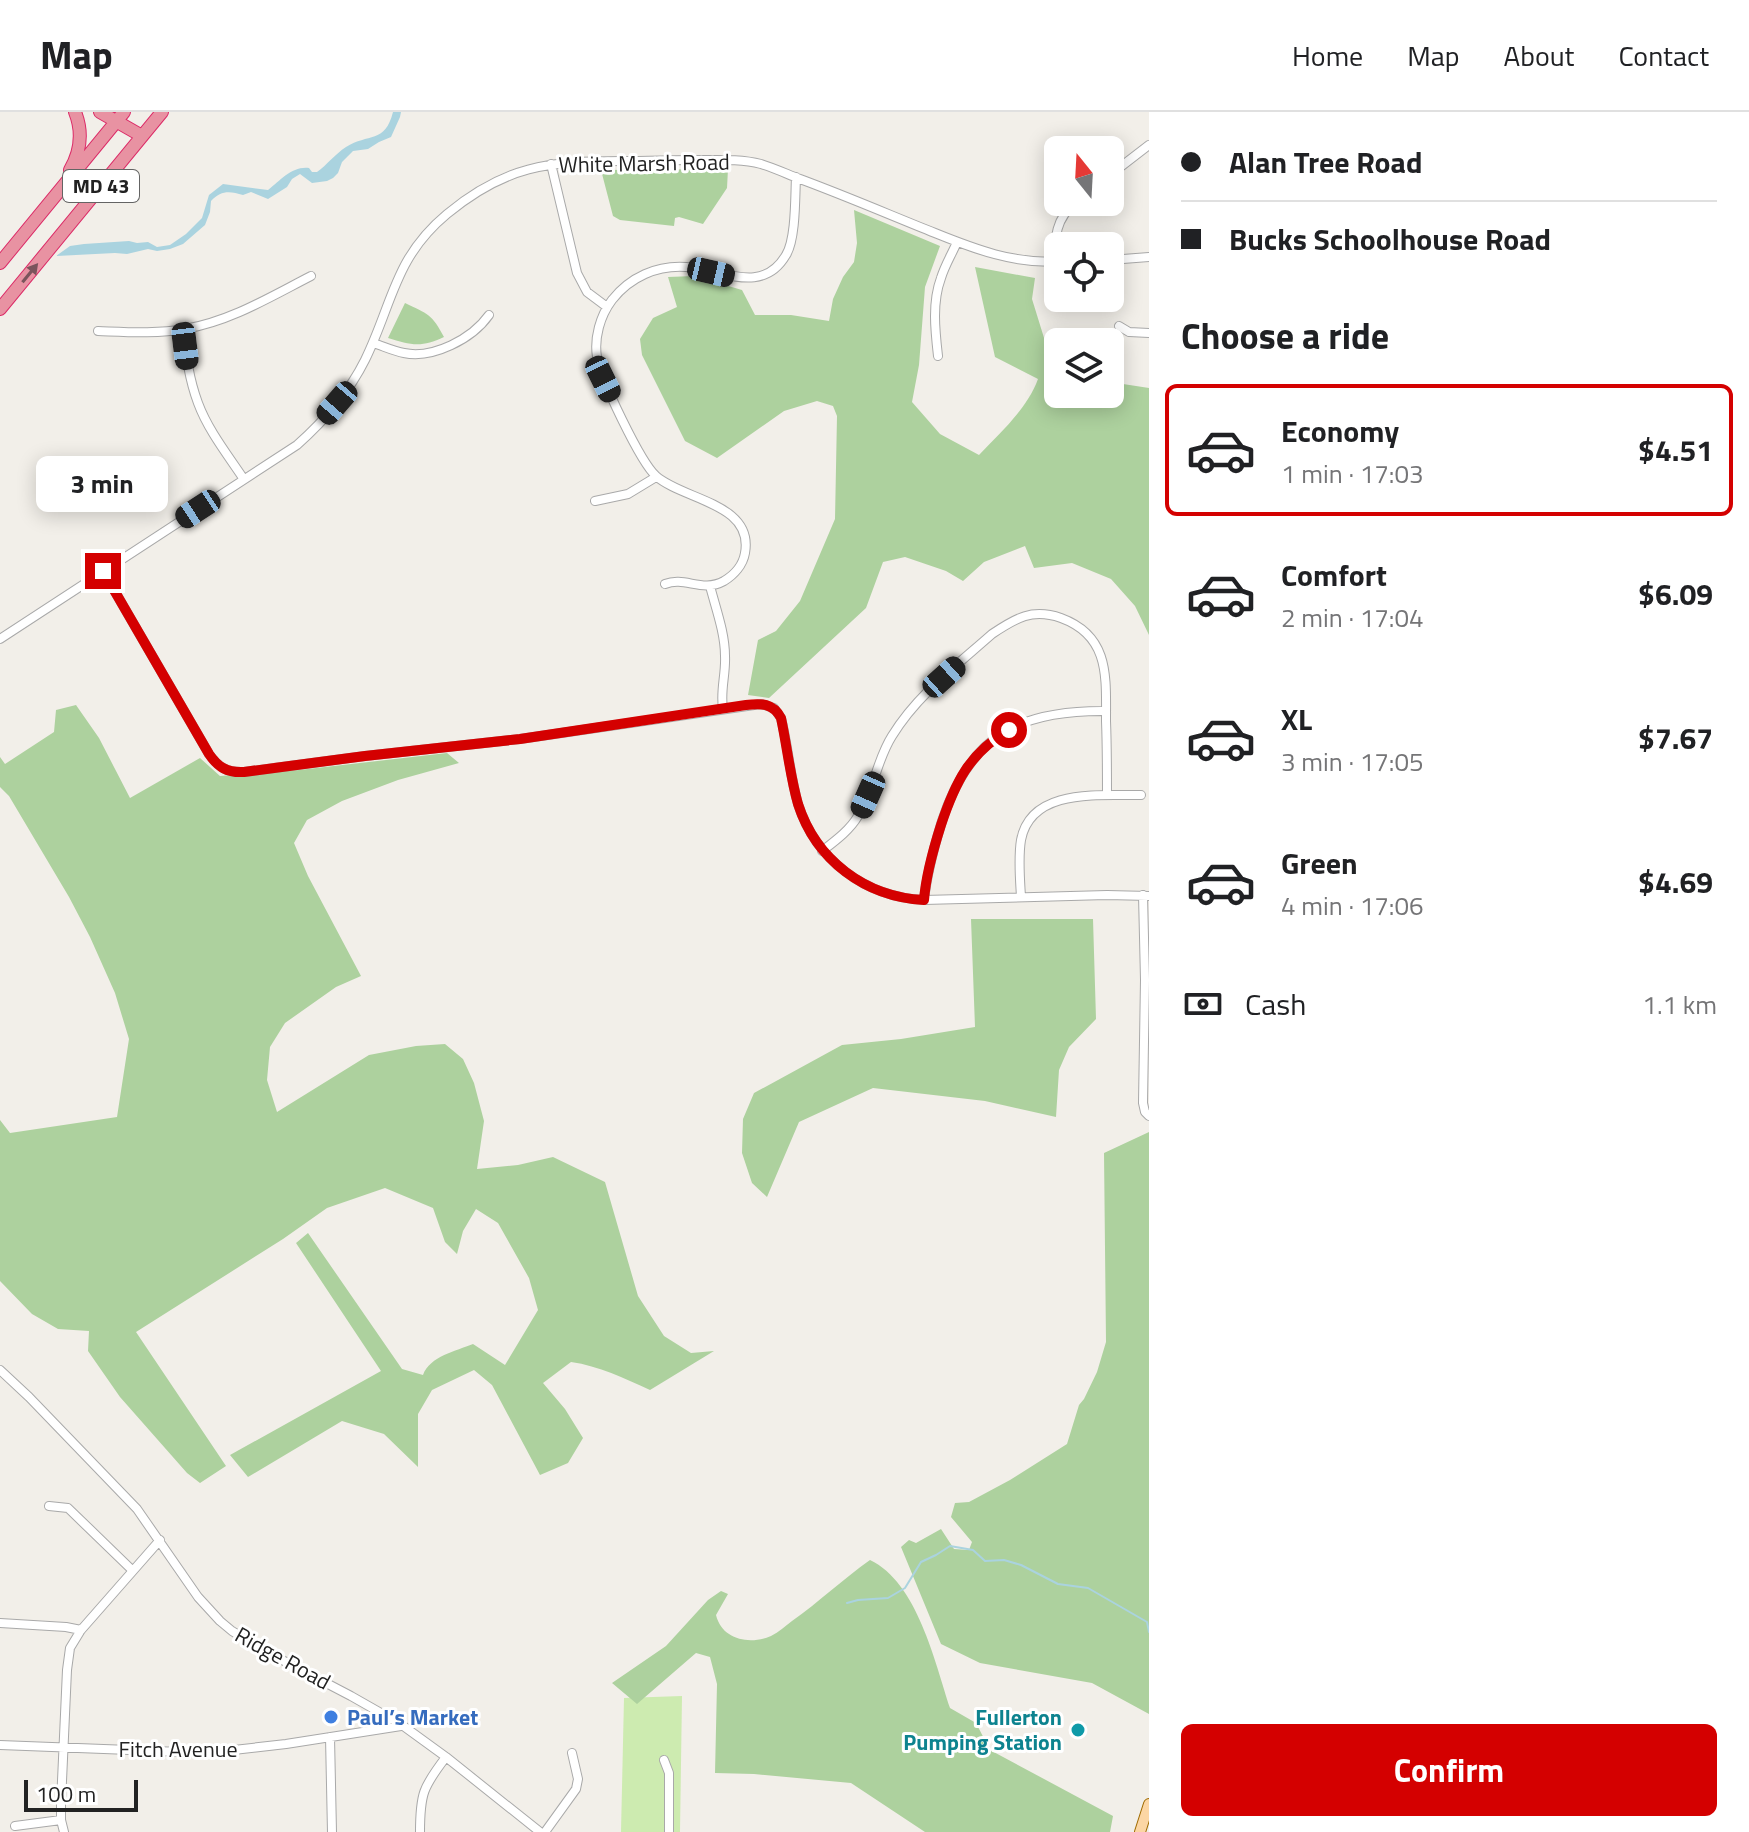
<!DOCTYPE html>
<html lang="en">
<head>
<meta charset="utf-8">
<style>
	:root { --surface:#fff; --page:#f6f6f6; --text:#202124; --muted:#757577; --line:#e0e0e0; --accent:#d40000 }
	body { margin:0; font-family:"Titillium Web",sans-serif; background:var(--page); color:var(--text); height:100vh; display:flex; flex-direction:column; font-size:30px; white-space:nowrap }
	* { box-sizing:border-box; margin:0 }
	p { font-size:26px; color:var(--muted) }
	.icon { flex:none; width:44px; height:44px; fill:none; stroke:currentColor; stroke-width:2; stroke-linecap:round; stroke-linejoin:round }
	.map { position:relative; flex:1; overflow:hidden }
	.sheet { display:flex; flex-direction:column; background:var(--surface); width:600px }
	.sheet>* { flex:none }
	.banner { display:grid; align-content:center; height:176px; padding:0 32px; background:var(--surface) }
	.needle { width:52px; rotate:342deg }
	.fabs { position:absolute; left:1044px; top:24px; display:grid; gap:16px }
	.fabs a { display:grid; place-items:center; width:80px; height:80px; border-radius:12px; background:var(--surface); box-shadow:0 4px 20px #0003; font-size:40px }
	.scale { position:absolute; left:24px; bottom:20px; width:114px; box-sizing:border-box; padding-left:8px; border:4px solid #222; border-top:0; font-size:22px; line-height:28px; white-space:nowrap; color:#222; -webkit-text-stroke:6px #fff; paint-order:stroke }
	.end { position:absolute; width:36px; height:36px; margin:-18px; border:10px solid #d40000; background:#fff; box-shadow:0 0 0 4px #fff }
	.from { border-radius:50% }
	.bubble { position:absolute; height:56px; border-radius:12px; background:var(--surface); box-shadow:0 4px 20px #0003; font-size:26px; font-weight:700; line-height:56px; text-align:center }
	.car { position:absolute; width:24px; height:48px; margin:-24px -12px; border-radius:10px; box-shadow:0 0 6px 2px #0007; background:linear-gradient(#222 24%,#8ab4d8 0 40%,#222 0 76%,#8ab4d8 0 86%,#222 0) }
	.banner b { display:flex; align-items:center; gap:28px; height:76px; font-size:30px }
	.banner b+b { border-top:2px solid var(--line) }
	.banner i { width:20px; height:20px; background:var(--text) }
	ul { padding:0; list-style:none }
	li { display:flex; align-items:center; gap:24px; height:132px; margin:0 16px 12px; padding:0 16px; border:4px solid transparent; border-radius:12px }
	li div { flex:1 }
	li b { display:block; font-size:30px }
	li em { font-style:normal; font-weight:700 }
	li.selected { border-color:var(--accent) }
	li>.icon { width:72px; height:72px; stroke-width:1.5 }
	h2 { padding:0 32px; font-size:36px; line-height:96px }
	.pay { display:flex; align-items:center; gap:20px; height:88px; padding:0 32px; font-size:30px }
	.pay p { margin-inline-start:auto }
	.primary-button { display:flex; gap:16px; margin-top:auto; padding:16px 32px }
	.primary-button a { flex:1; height:92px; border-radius:12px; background:var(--accent); color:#fff; font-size:32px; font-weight:700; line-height:92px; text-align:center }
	header { display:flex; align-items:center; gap:48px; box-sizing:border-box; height:112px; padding:0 40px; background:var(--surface); border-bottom:2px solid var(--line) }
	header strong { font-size:38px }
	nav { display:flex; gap:44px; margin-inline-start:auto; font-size:28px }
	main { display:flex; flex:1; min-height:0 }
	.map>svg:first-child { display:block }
</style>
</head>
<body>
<header>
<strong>Map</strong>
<nav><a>Home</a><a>Map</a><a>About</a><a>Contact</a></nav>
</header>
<main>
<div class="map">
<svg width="1149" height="1720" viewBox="0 0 1149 1720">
	<rect width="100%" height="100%" fill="#f2efe9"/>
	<!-- grass -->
	<path fill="#cdebb0" d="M682 1584 680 1720H621L624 1586Z"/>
	<!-- forest -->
	<path fill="#add19e" d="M728 57 727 76 703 112 679 105 675 106 674 114 620 108 613 104 601 58Z
		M854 98 940 134 925 175 919 253 912 290 940 322 979 343C1000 321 1027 297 1038 267L995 245 975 155 1035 166 1032 187 1049 242 1058 247V282H1110V270L1149 276V523L1135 494 1111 467 1072 451 1034 456 1025 434 984 450 963 469 946 459 905 445 883 450 866 496 769 586 748 583 758 528 776 519 800 489 835 407 837 304 833 294 817 289 784 299 717 346 685 329 642 243 640 227 653 206 677 195 668 165 694 164 742 178 755 203H791L829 209 833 187 843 165 854 150 857 131Z
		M405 191C428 202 432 202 444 225 422 236 410 233 388 226Z
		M76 593 99 626 130 686 200 646 220 664 299 658 447 641 459 651 398 668 342 689 307 708 294 731 308 764 361 864 336 875 285 911 270 935 267 968 277 1000 369 943 416 934 445 932 463 947 474 971 484 1009 477 1057 518 1053 553 1045 605 1070 638 1184 664 1224 691 1241 714 1239 650 1278C624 1266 599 1254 571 1250L543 1271 565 1297 583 1326 568 1351 540 1363 492 1273 474 1258 432 1278 418 1302V1355L384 1322 342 1309 248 1365 230 1343 381 1259 296 1131 308 1121 402 1257 423 1263C430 1244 456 1239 473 1232L505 1253 538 1198 529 1166 498 1111 476 1097 463 1119 457 1142 445 1130 433 1096 385 1076 327 1096 283 1127 136 1220 226 1354 200 1371 187 1361 120 1285 88 1239 89 1219 58 1217 32 1202 0 1169V1008L10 1021 117 1005 129 927 115 881 90 825 69 785 9 684 0 675V645L5 652 54 620 56 598Z
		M971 807H1093L1096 907 1069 935 1059 958 1056 1005 985 989 873 976 799 1010 767 1085 752 1071 742 1041 743 1007 754 981 842 933 901 927 975 915Z
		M1149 1020V1602L1092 1571 980 1551 941 1532 901 1435 909 1428 916 1431 941 1417 954 1437 969 1438 972 1430 951 1405 955 1391 969 1390 1010 1368 1067 1332 1079 1293 1084 1287 1097 1260 1106 1230 1104 1041Z
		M870 1448C917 1470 935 1550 950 1596L976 1611 990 1638 1113 1704 1110 1720H925L851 1671 754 1662 715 1661 717 1572 710 1545 696 1541 637 1592 612 1571 666 1534 708 1488 721 1479 728 1482 716 1503C722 1528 750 1533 771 1524 779 1520 785 1514 792 1509 819 1490 843 1467 870 1448Z"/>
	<!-- water -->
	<path fill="#aad3df" d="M393 0H401L400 5 391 25 379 30 368 37 353 39 342 50 338 61 333 66 327 69 312 71 300 62 292 67 287 75 268 87 251 80 243 83C230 79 221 78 211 89L210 100 205 113 183 132 170 137 157 139 148 137 127 142 115 141 56 144 70 134 84 132 129 129 137 131 148 130 157 135 170 133 186 122 202 106 209 83 223 72 268 78C281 68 292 54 309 56L312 60H317C327 53 335 42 346 35 368 21 385 32 393 0Z"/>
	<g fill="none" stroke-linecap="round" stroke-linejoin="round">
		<!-- stream -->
		<path stroke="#aad3df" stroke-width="2" d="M847 1491 858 1488 888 1486 905 1476 921 1450 936 1443 950 1434 973 1438 985 1449 1004 1448 1021 1453 1058 1472 1088 1476 1147 1510 1149 1520"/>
		<!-- minor casing -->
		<g stroke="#a9a9a9" stroke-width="10">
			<path id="minor" d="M551 52 577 161 587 180 607 195
				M1110 63 1149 33
				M1110 148 1149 145
				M1055 150C1055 125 1055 107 1076 90
				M1119 214 1129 220 1149 221
				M183 217C186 243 189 267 198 291 208 318 227 342 243 366
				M98 219C127 220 157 222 185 217 231 209 270 185 311 164
				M373 231C383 234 393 239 404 241 433 247 472 227 489 203
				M938 244C935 218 932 190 941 166 945 153 952 142 957 130
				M595 389 628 382 656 365
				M103 459 209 642C218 655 227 661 244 660L365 644 520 627 761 592 774 596 781 606C788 634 790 664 798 692 816 748 865 785 924 788L1107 783 1149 784
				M665 472C685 464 702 481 724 469 734 463 743 453 745 441 754 391 683 388 656 364 641 351 600 266 597 245 594 226 600 204 612 188 630 165 657 153 686 155 721 157 762 184 786 143 796 127 795 85 796 65
				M710 474C716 497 725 521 725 544 726 562 720 579 723 596
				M0 527 297 333C324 309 349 280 365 248 393 191 394 146 447 102 505 54 548 49 621 49 648 49 674 48 700 48 720 48 741 47 761 52 774 56 787 62 800 67 846 84 890 103 935 121 977 138 1012 151 1058 150
				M822 739C835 729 850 718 858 704 874 679 876 649 892 624 917 583 957 553 992 522 1016 506 1032 496 1061 506 1110 524 1106 565 1106 609 1107 634 1107 659 1107 683
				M1143 783 1145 868 1143 991 1145 1000 1149 1004
				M1021 785C1020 767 1018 746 1021 728 1031 675 1101 684 1141 683
				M924 788C927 761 934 735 942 709 970 624 1018 598 1106 599
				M0 1258 29 1285 137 1397 198 1485 220 1509 232 1519 265 1539 351 1584 402 1613 446 1645 540 1720
				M49 1394 68 1396 132 1458
				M0 1511 66 1515 81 1518
				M330 1625 332 1720
				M0 1633 207 1641 286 1632 401 1614
				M664 1648 669 1661V1720
				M15 1714 61 1708
				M64 1720 61 1708V1691L67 1558 70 1536 81 1518 160 1428
				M420 1720C420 1682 423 1675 446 1645
				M545 1720 576 1677 578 1667 572 1641"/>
		</g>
		<!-- major casing -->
		<g stroke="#a06b00" stroke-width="12">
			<path id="major" d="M1140 1720 1149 1692"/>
		</g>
		<!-- highway casing -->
		<g stroke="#dc2a67" stroke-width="14">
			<path id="highway" d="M100 0 142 24
				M70 58C81 39 83 20 75 0
				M0 151 124 0
				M0 197 162 0"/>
		</g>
		<!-- minor -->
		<use href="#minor" stroke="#fff" stroke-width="8"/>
		<!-- major -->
		<use href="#major" stroke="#fcd6a4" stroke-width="10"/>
		<!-- highway -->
		<use href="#highway" stroke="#e892a2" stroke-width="12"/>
	</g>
	<!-- one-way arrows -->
	<defs><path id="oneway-solid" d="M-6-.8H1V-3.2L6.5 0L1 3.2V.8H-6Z" transform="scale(2)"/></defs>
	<use fill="#7b545c" href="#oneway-solid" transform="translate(30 161) rotate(-51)"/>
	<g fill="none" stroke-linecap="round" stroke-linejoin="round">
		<!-- route -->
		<path stroke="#d40000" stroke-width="10" d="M103 459 209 642C218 655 227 661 244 660L365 644 520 627 746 593C761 591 773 591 781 606 787 634 790 664 798 692 816 748 865 785 924 788 926 762 933 738 941 713 955 671 969 641 1009 618"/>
	</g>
	<!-- markers -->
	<circle fill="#3f7fe0" stroke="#fff" stroke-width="3" cx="331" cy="1605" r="8"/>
	<circle fill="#0f9aa8" stroke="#fff" stroke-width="3" cx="1078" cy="1618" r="8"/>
	<g text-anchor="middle" stroke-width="6" stroke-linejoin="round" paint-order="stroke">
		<!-- shield labels -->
		<rect fill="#fff" stroke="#646464" stroke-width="2" x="63" y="58" width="76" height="32" rx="6"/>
		<g font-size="20" font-weight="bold" fill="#222">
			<text x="101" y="81">MD 43</text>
		</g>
		<!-- street labels -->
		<g font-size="22" fill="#222" stroke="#fff">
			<text transform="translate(644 51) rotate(-1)" y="8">White Marsh Road</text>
			<text transform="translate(283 1546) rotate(29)" y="8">Ridge Road</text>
			<text x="178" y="1645">Fitch Avenue</text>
		</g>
		<!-- shop labels -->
		<g font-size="22" font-weight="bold" fill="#366cbe" stroke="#fff" text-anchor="start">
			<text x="347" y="1613">Paul’s Market</text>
		</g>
		<!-- culture labels -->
		<g font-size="22" font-weight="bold" fill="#0d838f" stroke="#fff" text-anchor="end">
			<text x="1062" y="1613">Fullerton<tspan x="1062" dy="25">Pumping Station</tspan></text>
		</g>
	</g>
</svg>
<div class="fabs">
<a><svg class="needle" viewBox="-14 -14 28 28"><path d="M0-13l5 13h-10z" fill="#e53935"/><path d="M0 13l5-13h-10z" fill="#757577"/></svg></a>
<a><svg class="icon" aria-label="locate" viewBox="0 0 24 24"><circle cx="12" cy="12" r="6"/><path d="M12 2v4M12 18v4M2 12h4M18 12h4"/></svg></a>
<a><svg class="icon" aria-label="layers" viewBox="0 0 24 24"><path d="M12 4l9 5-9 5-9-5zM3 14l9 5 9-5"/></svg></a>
</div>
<div class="scale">100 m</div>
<i class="end from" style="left:1009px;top:618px"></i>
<i class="end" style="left:103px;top:459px"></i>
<div class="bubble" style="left:36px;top:344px;width:132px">3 min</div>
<i class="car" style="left:711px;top:160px;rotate:103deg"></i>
<i class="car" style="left:185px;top:234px;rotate:173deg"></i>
<i class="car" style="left:603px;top:267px;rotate:154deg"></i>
<i class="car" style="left:337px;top:291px;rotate:221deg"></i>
<i class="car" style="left:198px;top:397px;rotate:237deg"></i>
<i class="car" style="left:944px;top:565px;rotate:48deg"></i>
<i class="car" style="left:868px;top:683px;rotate:204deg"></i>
</div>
<section class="sheet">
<div class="banner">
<b><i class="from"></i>Alan Tree Road</b>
<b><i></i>Bucks Schoolhouse Road</b>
</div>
<h2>Choose a ride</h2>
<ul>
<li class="selected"><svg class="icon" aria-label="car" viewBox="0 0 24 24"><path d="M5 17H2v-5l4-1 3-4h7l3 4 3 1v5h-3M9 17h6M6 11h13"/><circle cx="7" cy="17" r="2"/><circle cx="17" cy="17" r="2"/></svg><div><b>Economy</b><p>1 min · 17:03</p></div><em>$4.51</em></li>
<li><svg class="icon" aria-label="car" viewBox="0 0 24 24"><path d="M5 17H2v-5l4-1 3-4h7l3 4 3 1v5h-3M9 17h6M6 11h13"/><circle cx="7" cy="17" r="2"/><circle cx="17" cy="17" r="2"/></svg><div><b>Comfort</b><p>2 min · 17:04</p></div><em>$6.09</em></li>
<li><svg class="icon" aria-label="car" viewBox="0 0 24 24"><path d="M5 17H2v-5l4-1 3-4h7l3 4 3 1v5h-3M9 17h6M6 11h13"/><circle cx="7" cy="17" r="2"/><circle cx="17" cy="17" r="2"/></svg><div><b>XL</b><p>3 min · 17:05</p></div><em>$7.67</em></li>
<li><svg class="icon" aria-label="car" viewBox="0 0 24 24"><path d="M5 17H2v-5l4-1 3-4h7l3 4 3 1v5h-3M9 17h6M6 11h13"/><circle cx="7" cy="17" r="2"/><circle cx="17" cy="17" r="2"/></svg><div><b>Green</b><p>4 min · 17:06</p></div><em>$4.69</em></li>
</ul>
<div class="pay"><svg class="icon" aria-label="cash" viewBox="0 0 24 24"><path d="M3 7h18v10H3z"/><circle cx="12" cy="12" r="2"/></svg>Cash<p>1.1 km</p></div>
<div class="primary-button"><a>Confirm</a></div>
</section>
</main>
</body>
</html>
